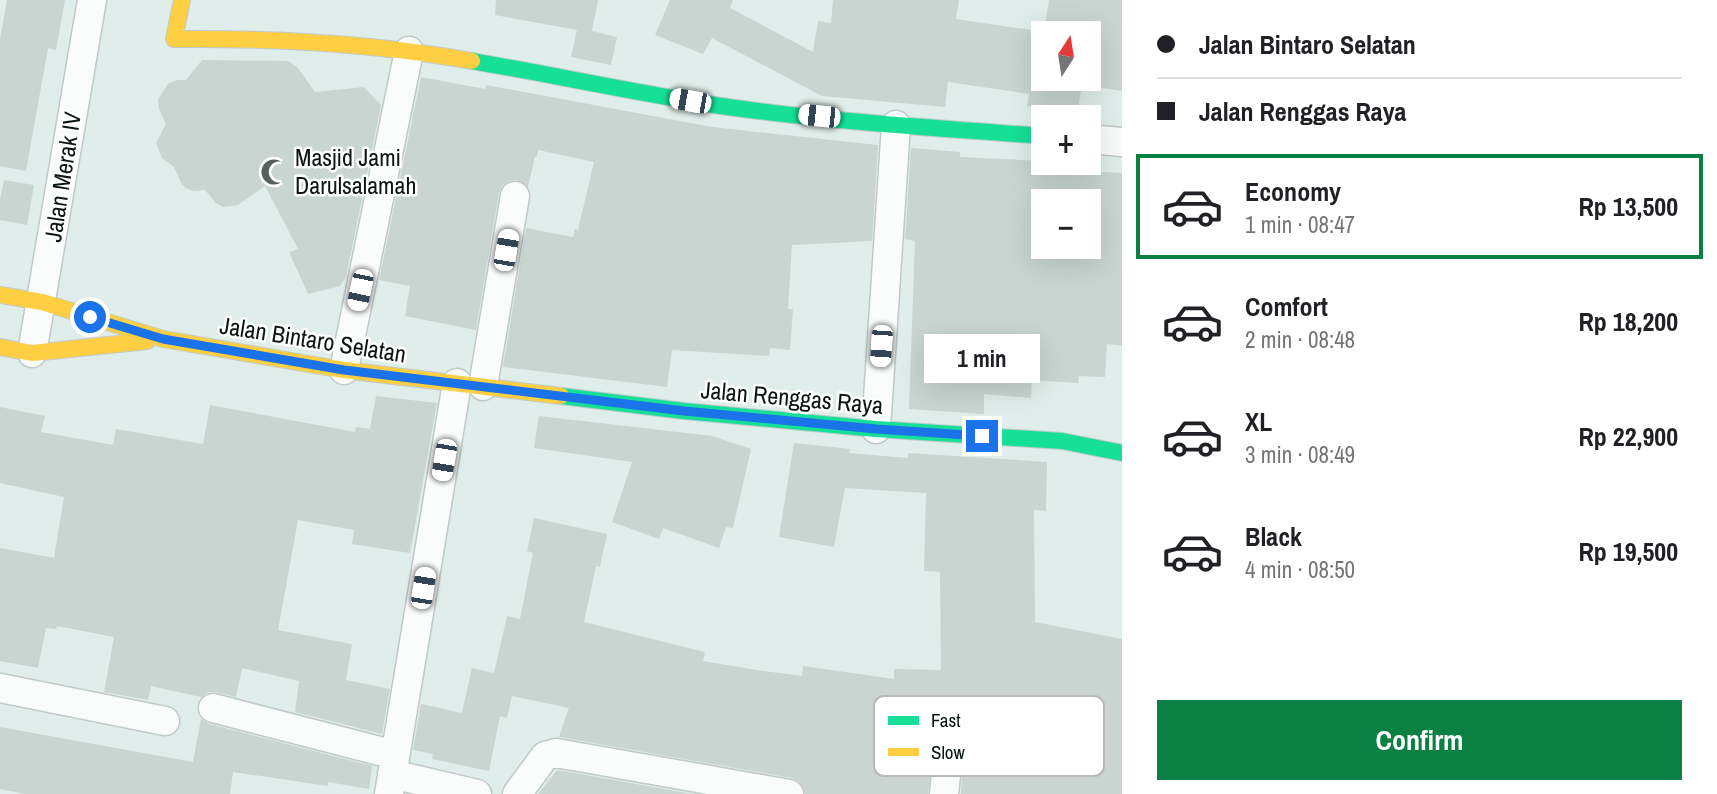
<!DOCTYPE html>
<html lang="en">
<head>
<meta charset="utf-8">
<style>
	:root { --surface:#fff; --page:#f6f6f6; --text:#202124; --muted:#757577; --line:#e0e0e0; --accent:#0b8043 }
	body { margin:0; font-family:"Archivo Narrow",sans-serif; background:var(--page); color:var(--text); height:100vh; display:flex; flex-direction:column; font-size:26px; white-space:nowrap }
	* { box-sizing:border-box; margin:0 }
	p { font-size:23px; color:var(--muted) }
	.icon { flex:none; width:38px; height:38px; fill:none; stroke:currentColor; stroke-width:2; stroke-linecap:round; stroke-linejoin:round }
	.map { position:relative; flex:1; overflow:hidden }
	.panel { display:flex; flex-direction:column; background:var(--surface); width:595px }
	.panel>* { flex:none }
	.banner { display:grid; align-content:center; height:154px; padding:0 35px; background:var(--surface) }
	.needle { width:46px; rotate:12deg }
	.buttons { position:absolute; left:1031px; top:21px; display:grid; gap:14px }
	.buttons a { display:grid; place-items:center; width:70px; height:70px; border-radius:0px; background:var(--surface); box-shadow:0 7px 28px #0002; font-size:35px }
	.end { position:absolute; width:32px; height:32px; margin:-16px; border:9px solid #1a73e8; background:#fff; box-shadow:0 0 0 4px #fff }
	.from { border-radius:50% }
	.bubble { position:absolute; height:49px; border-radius:0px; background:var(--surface); box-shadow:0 7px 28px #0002; font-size:23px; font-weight:700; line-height:49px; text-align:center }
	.car { position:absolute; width:21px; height:42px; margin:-21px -10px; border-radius:9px; box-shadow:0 0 5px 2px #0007; background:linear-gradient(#fff 24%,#345 0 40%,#fff 0 76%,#345 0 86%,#fff 0) }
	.banner b { display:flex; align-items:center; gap:24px; height:66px; font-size:26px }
	.banner b+b { border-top:2px solid var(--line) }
	.banner i { width:18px; height:18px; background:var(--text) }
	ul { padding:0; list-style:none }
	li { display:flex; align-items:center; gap:21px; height:105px; margin:0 14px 10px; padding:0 21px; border:4px solid transparent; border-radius:0px }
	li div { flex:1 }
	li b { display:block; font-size:26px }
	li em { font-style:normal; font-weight:700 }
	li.current { border-color:var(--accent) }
	li>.icon { width:63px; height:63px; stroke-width:1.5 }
	.primary-button { display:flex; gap:14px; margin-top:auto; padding:14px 35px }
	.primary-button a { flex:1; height:80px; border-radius:0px; background:var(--accent); color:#fff; font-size:28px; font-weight:700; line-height:80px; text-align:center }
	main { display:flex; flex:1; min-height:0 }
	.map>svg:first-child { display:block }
</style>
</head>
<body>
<main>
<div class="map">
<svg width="1122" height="794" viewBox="0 0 1122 794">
	<rect width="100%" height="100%" fill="#dfeeea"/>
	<!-- building -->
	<path fill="#c8d5d1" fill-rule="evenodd" d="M7 0H65L56 50 48 48 26 171 0 166V40Z
		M496 0H598L592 31 617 37 611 65 571 57 577 30 495 15Z
		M670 0H733L730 8 813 52 818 21 831 23 833 0H959L956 19 1044 32 1049 0H1122V91L1082 85 1077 115 1027 106 1029 94 948 82 945 107 822 96 712 38 703 54 655 35ZM1043 33H1088V79H1043Z
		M202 60 288 61 298 68 315 92 364 87 381 105 346 277 340 286 308 294 289 252 298 249 265 186 238 205 223 207 216 203 205 190 193 191 186 188 181 183 174 167 162 158 156 143 166 124 159 109 158 99 168 84 177 80H186Z
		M421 77 485 89 486 85 712 127 878 145 872 241 792 245 788 309H793L790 350 770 348 769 356 672 350 667 387 503 367 526 228 573 237 575 229 578 230 594 162 538 150 537 157H535L528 187 517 180 509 181 502 186 499 193 476 330 405 316 410 286 379 280Z
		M911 148 960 152V157L1043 161 1045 169 1122 173V346L1107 344 1105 377 1079 376 1078 383 1032 380 1031 398 984 394V414L909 409 915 241 905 239ZM1043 201H1088V247H1043Z
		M4 180 34 185 27 225 0 220V200Z
		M376 396 437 403 410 553 352 544 354 530 298 520 278 630 352 644 346 680 390 689 382 734 295 712 299 681 242 668 236 697 216 692H208L201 697 151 686 148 700 104 692 114 637 57 626 56 629 46 628 38 668 0 661V548L54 558 64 497 0 483V407L45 416 41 432 113 445 116 429 203 444 210 405 355 432 356 427 370 429Z
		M539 416 712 436 751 449 733 528 726 527 719 548 663 528 659 539 612 522 632 462 534 448Z
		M794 443 850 449 849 453 908 458V453L1047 462 1046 511 1034 510 1035 622 1122 639V794H961L963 750 958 743 949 739 941 741 934 747 928 794H805L800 782 792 778 559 737 569 708 512 696 507 718 500 716 489 771 432 759 433 754 413 750 421 704 462 713 472 668 494 673 507 616 520 619 533 553 527 551 534 518 607 534 600 567 596 566 584 622 705 652 703 661 757 670 802 676 803 666 894 679V669L941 670 940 572 924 571 926 493 845 488 834 547 779 537Z
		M201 719 209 724 372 766 369 789 328 782V786L233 772 230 794H25L0 789V727L193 762Z
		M557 770 693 794H538Z"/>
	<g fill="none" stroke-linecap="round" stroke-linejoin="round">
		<!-- street casing -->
		<g stroke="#bfcac8" stroke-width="31">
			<path id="street" d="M1088 139 1122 142
				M32 353 92 0
				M344 370 409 51
				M483 386 515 196
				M876 429 896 125
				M0 688 165 721
				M213 708 395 755
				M392 774 477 794
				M389 794 457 383
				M517 794 545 756 556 753 789 794
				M944 794 948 756"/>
		</g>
		<!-- fast casing -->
		<g stroke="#bfcac8" stroke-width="18">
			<path id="fast" d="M472 61C553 75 633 92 714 105 823 121 933 128 1043 136
				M561 396 684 411 876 429 1062 441 1122 453"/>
		</g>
		<!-- slow casing -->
		<g stroke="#bfcac8" stroke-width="18">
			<path id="slow" d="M182 0 174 39C275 38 373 43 472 61
				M0 295 42 302 163 339 344 370 561 396
				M0 347 32 353 147 341"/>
		</g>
		<!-- street -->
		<use href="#street" stroke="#fafcfc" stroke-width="28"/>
		<!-- fast -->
		<use href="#fast" stroke="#16e098" stroke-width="16"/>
		<!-- slow -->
		<use href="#slow" stroke="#ffcf43" stroke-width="16"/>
	</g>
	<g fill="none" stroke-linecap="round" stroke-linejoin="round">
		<!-- route -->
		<path stroke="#1a73e8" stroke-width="9" d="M90 317 163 339 344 370 684 411 876 429 982 436"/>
	</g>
	<!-- icons -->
	<defs>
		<g id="mosque-bare" transform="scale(2.1)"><path d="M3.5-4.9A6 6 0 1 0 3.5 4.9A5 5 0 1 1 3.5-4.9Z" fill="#55615e" stroke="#fff" stroke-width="2.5" paint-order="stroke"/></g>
	</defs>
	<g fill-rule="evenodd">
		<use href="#mosque-bare" x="274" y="172"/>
	</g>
	<g text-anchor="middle" stroke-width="5" stroke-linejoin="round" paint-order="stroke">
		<!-- poi labels -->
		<g font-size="24" fill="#0b1513" stroke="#fff" text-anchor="start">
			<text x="295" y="166">Masjid Jami<tspan x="295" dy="28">Darulsalamah</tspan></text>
		</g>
		<!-- street labels -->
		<g font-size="24" fill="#0b1513" stroke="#fff">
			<text transform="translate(63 177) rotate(-81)" y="8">Jalan Merak IV</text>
			<text transform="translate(313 340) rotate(9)" y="8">Jalan Bintaro Selatan</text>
			<text transform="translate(792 398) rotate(5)" y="8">Jalan Renggas Raya</text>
		</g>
	</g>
	<!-- legend -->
	<rect x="874" y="696" width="230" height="80" rx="10" fill="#fff" stroke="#b6b9b8" stroke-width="2"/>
	<rect x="888" y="716" width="31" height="9" fill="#16e098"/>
	<rect x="888" y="748" width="31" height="8" fill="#ffcf43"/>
	<g font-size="19" fill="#0b1513">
		<text x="931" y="727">Fast</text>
		<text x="931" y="759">Slow</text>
	</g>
</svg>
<div class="buttons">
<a><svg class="needle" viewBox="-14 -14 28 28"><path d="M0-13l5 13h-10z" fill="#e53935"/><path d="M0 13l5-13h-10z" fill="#757577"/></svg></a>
<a>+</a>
<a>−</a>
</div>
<i class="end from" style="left:90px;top:317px"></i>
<i class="end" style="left:982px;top:436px"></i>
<div class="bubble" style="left:924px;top:334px;width:116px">1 min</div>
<i class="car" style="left:690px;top:101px;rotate:280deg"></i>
<i class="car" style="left:819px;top:116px;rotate:276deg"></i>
<i class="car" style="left:506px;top:250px;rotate:10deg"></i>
<i class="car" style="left:360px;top:290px;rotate:192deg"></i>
<i class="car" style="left:881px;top:346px;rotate:184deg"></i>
<i class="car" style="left:444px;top:460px;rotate:190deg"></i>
<i class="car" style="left:423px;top:588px;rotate:9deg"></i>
</div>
<section class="panel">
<div class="banner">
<b><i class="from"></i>Jalan Bintaro Selatan</b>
<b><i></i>Jalan Renggas Raya</b>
</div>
<ul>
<li class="current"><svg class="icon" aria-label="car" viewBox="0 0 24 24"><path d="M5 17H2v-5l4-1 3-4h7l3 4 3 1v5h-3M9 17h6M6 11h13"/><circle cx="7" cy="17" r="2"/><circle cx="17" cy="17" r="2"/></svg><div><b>Economy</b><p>1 min · 08:47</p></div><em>Rp 13,500</em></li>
<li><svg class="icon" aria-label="car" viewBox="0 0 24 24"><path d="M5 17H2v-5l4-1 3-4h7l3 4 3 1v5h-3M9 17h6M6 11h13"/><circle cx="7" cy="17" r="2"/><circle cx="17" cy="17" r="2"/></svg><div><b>Comfort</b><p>2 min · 08:48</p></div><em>Rp 18,200</em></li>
<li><svg class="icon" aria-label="car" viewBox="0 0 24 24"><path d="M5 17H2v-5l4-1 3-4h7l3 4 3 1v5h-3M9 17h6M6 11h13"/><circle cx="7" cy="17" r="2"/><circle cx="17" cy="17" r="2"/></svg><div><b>XL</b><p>3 min · 08:49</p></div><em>Rp 22,900</em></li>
<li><svg class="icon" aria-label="car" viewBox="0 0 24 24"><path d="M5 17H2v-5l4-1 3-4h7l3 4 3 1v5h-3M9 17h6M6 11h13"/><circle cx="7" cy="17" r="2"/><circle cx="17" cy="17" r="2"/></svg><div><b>Black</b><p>4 min · 08:50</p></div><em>Rp 19,500</em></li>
</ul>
<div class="primary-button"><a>Confirm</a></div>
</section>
</main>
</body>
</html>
